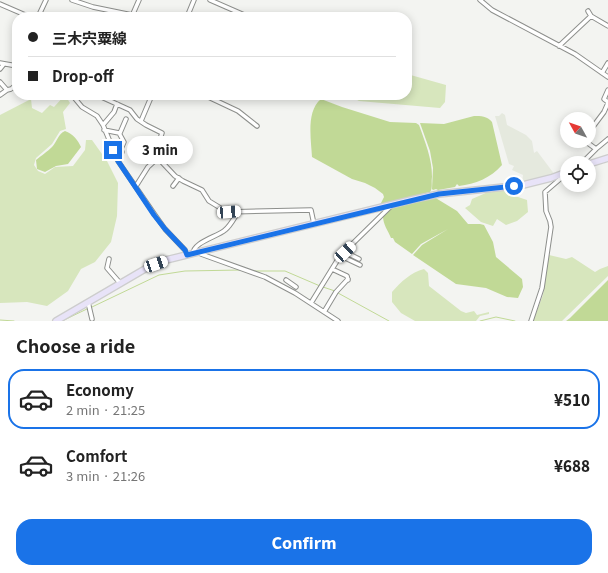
<!DOCTYPE html>
<html lang="en">
<head>
<meta charset="utf-8">
<style>
	:root { --surface:#fff; --page:#f2f2f2; --text:#222; --muted:#767676; --line:#e0e0e0; --accent:#1a73e8 }
	body { margin:0; font-family:Georgia,"Noto Sans JP",serif; background:var(--page); color:var(--text); height:100vh; display:flex; flex-direction:column; font-size:15px; white-space:nowrap }
	* { box-sizing:border-box; margin:0 }
	p { font-size:13px; color:var(--muted) }
	.icon { flex:none; width:22px; height:22px; fill:none; stroke:currentColor; stroke-width:2; stroke-linecap:round; stroke-linejoin:round }
	.map { position:relative; height:321px; overflow:hidden }
	.details { display:flex; flex-direction:column; background:var(--surface); flex:1 }
	.details>* { flex:none }
	.guide { position:absolute; left:12px; top:12px; width:400px; height:88px; border-radius:16px; box-shadow:0 2px 10px #0003; display:grid; align-content:center; height:88px; padding:0 16px; background:var(--surface) }
	.needle { width:26px; rotate:310deg }
	.fabs { position:absolute; left:560px; top:112px; display:grid; gap:8px }
	.fabs a { display:grid; place-items:center; width:36px; height:36px; border-radius:50%; background:var(--surface); box-shadow:0 2px 10px #0003; font-size:20px }
	.end { position:absolute; width:18px; height:18px; margin:-9px; border:5px solid #1a73e8; background:#fff; box-shadow:0 0 0 2px #fff }
	.from { border-radius:50% }
	.bubble { position:absolute; height:28px; border-radius:14px; background:var(--surface); box-shadow:0 2px 10px #0003; font-size:13px; font-weight:800; line-height:28px; text-align:center }
	.car { position:absolute; width:12px; height:24px; margin:-12px -6px; border-radius:5px; box-shadow:0 0 3px 1px #0007; background:linear-gradient(#fff 24%,#345 0 40%,#fff 0 76%,#345 0 86%,#fff 0) }
	.guide b { display:flex; align-items:center; gap:14px; height:38px; font-size:15px }
	.guide b+b { border-top:1px solid var(--line) }
	.guide i { width:10px; height:10px; background:var(--text) }
	ul { padding:0; list-style:none }
	li { display:flex; align-items:center; gap:12px; height:60px; margin:0 8px 6px; padding:0 8px; border:2px solid transparent; border-radius:16px }
	li div { flex:1 }
	li b { display:block; font-size:15px }
	li em { font-style:normal; font-weight:800 }
	li.on { border-color:var(--accent) }
	li>.icon { width:36px; height:36px; stroke-width:1.5 }
	h2 { padding:0 16px; font-size:18px; line-height:48px }
	.cta { display:flex; gap:8px; margin-top:auto; padding:8px 16px }
	.cta a { flex:1; height:46px; border-radius:16px; background:var(--accent); color:#fff; font-size:16px; font-weight:800; line-height:46px; text-align:center }
	.map>svg:first-child { display:block }
</style>
</head>
<body>
<div class="map">
<svg width="608" height="321" viewBox="0 0 608 321">
	<rect width="100%" height="100%" fill="#f3f4f1"/>
	<!-- built -->
	<path fill="#e5e9de" d="M502 113 505 115 507 125 526 135 532 141 534 153 537 151 555 175 522 183 523 175 512 170 514 166 509 164 495 116H499Z"/>
	<!-- green -->
	<path fill="#d7e6bd" d="M407 74 446 85 445 102 440 108 359 101 348 95H407Z
		M65 95 70 103 63 112 66 129 60 131 52 144 36 158 34 165 38 171 45 174 55 167 73 166 85 150 86 140H92L107 161 118 183 117 216 111 242 95 262 81 269 68 291 47 306 27 302 0 303V115L31 99 32 108 42 113 50 105 54 107Z
		M513 189 515 196 527 200 528 212 517 221 506 225 497 219 493 226 481 222 465 208 470 205 472 199 488 192Z
		M549 255 566 259 572 257 595 272 600 269 608 266V276L562 321H533L543 295Z
		M424 269 428 273 429 286 461 311 466 313 474 311 477 315 489 312V314L480 316 476 321H415L401 313 392 302V292C401 282 411 272 424 269Z"/>
	<!-- water -->
	<path fill="#c1d996" d="M321 99 342 107 390 122 416 123 419 125C425 142 432 158 432 177 431 183 433 188 430 192L380 205 384 197 383 194 375 188 365 183 352 179 312 157C311 139 306 111 321 99Z
		M474 116C481 116 487 116 492 122L502 165C491 178 475 184 459 186L457 184 455 187 438 190 436 189 433 190 432 189 433 168 430 151 420 123 444 124Z
		M65 131C73 134 78 140 81 147L68 164 56 166 45 172 37 169 36 160C41 156 48 151 52 147 57 142 58 134 65 131Z
		M434 197 457 211 468 224H480L484 225 493 242 496 257 522 279 523 287 518 298 507 297 486 288 456 284 413 255 422 245 448 229 421 244 412 254 395 242 393 238H391C388 230 383 225 383 216L392 208Z
		M608 280V321H566L570 318Z"/>
	<g fill="none" stroke-linecap="round" stroke-linejoin="round">
		<!-- stream -->
		<path stroke="#c1d996" stroke-width="1" d="M254 271H285L320 286
			M323 287 335 291
			M338 293 389 321
			M92 307 159 275 185 271 241 270
			M0 320 14 321
			M62 321 89 308
			M480 321 496 317 515 321"/>
		<!-- minor casing -->
		<g stroke="#8d8f8c" stroke-width="5.5">
			<path id="minor" d="M72 0 93 7 132 15
				M210 0 249 17
				M480 0 492 10 575 54 608 77
				M0 4 30 17
				M588 11 591 16 608 26
				M132 16 139 0
				M38 17 46 0
				M187 17 194 0
				M559 46 591 16
				M0 63 17 66
				M0 69 4 64
				M602 73 608 63
				M0 82 7 90 0 95
				M7 90 11 89 17 84
				M608 90 604 99 608 102
				M72 95 82 107 97 116 103 125 118 161 155 215 165 229 185 250 187 255
				M97 95 130 110 137 119 146 125 162 133 157 148 159 159 175 176 183 181 202 190 209 201 227 212 311 210 314 224
				M204 95 238 111 257 126
				M141 121 152 95
				M103 125 114 112 117 104
				M104 130 119 133 124 142 121 149 122 152 118 160
				M589 132 604 112 608 103
				M120 133 126 119
				M585 141 596 149
				M582 163 596 149 608 139
				M136 186 148 167 159 157
				M173 186 179 178
				M200 252 201 254 265 277 295 293 338 321
				M345 252 359 259
				M193 254C193 242 217 237 225 230 229 227 232 222 235 217L229 212
				M341 256 360 265
				M109 259 107 268 120 283
				M332 269 347 276 348 280
				M286 280 296 287
				M88 302 92 319
				M311 303 340 256 391 206
				M324 312 336 292 348 279
				M531 321 542 288 551 227 550 221 546 211 545 192 567 173"/>
		</g>
		<!-- primary casing -->
		<g stroke="#cdcdcd" stroke-width="8">
			<path id="primary" d="M589 164 608 158
				M56 321 145 269 166 260 415 199 439 194 523 185 551 178 567 172"/>
		</g>
		<!-- minor -->
		<use href="#minor" stroke="#fff" stroke-width="3.5"/>
		<!-- primary -->
		<use href="#primary" stroke="#e8e3f8" stroke-width="5.5"/>
	</g>
	<g fill="none" stroke-linecap="round" stroke-linejoin="round">
		<!-- route -->
		<path stroke="#1a73e8" stroke-width="5" d="M113 150 118 161 154 215 165 229 185 250 187 255 439 194 514 186"/>
	</g>
</svg>
<div class="fabs">
<a><svg class="needle" viewBox="-14 -14 28 28"><path d="M0-13l5 13h-10z" fill="#e53935"/><path d="M0 13l5-13h-10z" fill="#767676"/></svg></a>
<a><svg class="icon" aria-label="locate" viewBox="0 0 24 24"><circle cx="12" cy="12" r="6"/><path d="M12 2v4M12 18v4M2 12h4M18 12h4"/></svg></a>
</div>
<i class="end from" style="left:514px;top:186px"></i>
<i class="end" style="left:113px;top:150px"></i>
<div class="bubble" style="left:127px;top:136px;width:66px">3 min</div>
<i class="car" style="left:229px;top:212px;rotate:86deg"></i>
<i class="car" style="left:345px;top:252px;rotate:47deg"></i>
<i class="car" style="left:156px;top:264px;rotate:71deg"></i>
<div class="guide">
<b><i class="from"></i>三木宍粟線</b>
<b><i></i>Drop-off</b>
</div>
</div>
<section class="details">
<h2>Choose a ride</h2>
<ul>
<li class="on"><svg class="icon" aria-label="car" viewBox="0 0 24 24"><path d="M5 17H2v-5l4-1 3-4h7l3 4 3 1v5h-3M9 17h6M6 11h13"/><circle cx="7" cy="17" r="2"/><circle cx="17" cy="17" r="2"/></svg><div><b>Economy</b><p>2 min · 21:25</p></div><em>¥510</em></li>
<li><svg class="icon" aria-label="car" viewBox="0 0 24 24"><path d="M5 17H2v-5l4-1 3-4h7l3 4 3 1v5h-3M9 17h6M6 11h13"/><circle cx="7" cy="17" r="2"/><circle cx="17" cy="17" r="2"/></svg><div><b>Comfort</b><p>3 min · 21:26</p></div><em>¥688</em></li>
</ul>
<div class="cta"><a>Confirm</a></div>
</section>
</body>
</html>
